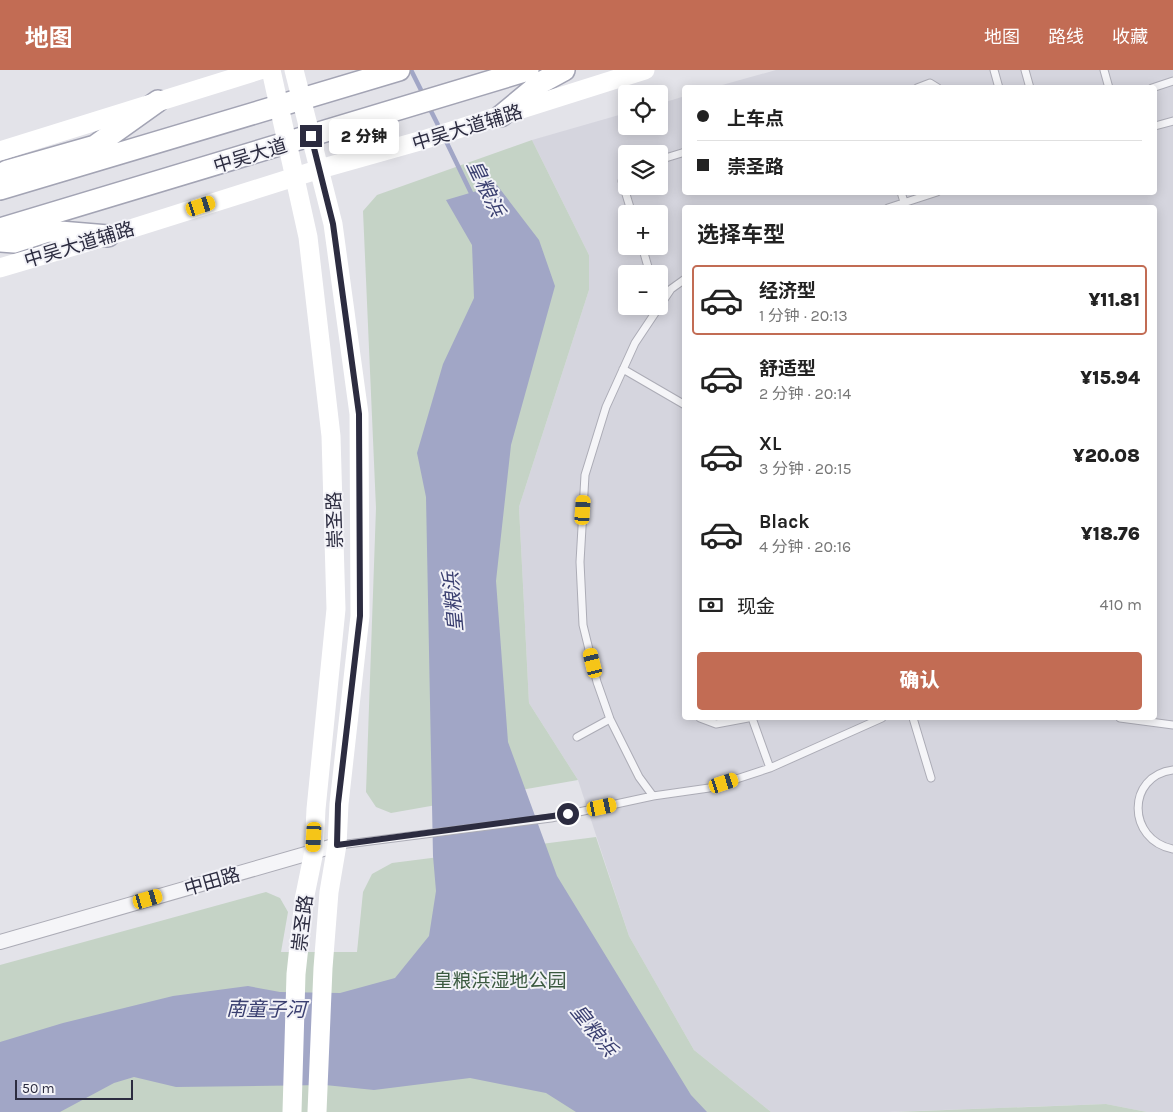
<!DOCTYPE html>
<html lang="zh">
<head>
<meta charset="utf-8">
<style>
	:root { --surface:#fff; --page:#f2f2f2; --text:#222; --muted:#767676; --line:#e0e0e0; --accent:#c26c54 }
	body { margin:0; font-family:Karla,"Noto Sans SC",sans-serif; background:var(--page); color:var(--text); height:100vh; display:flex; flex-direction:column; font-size:19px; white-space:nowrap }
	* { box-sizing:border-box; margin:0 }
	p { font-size:16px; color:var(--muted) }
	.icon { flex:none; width:28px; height:28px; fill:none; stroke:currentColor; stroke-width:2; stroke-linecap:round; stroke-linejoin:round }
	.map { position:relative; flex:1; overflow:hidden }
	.side { position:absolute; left:682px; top:135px; width:475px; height:515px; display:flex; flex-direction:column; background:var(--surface); border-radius:5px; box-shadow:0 2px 12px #0003 }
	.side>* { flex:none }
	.banner { position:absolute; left:682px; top:15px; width:475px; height:110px; border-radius:5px; box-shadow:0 2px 12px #0003; display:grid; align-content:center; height:110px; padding:0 15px; background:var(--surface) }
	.buttons { position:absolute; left:618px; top:15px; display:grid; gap:10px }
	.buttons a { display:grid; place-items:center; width:50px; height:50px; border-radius:5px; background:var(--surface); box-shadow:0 2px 12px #0003; font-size:25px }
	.scale { position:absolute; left:15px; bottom:12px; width:118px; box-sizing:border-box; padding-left:5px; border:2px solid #2c2c40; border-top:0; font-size:14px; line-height:18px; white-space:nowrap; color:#2c2c40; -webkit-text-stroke:4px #f2f2f7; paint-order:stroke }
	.end { position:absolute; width:22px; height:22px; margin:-11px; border:6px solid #2c2c40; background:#fff; box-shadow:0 0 0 2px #fff }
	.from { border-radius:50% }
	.bubble { position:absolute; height:35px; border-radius:5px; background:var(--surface); box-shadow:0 2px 12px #0003; font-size:16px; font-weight:800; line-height:35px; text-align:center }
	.car { position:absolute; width:15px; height:30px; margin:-15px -8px; border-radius:6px; box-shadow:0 0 4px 1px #0007; background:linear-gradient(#f5c518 24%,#345 0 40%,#f5c518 0 76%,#345 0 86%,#f5c518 0) }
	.banner b { display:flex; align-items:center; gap:18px; height:48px; font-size:19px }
	.banner b+b { border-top:1px solid var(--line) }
	.banner i { width:12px; height:12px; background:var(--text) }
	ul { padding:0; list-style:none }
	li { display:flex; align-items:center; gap:15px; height:70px; margin:0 10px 8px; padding:0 5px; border:2px solid transparent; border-radius:5px }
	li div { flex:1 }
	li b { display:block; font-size:19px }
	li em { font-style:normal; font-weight:800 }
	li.current { border-color:var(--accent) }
	li>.icon { width:45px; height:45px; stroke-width:1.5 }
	h2 { padding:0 15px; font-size:22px; line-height:60px }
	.pay { display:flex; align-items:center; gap:12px; height:55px; padding:0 15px; font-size:19px }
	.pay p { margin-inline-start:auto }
	.action { display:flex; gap:10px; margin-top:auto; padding:10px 15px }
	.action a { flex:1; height:58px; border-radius:5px; background:var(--accent); color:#fff; font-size:20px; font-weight:800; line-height:58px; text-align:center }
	header { display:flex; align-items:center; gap:30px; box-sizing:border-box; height:70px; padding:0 25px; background:var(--accent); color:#fff }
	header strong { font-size:24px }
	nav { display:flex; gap:28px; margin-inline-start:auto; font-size:18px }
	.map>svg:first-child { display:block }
</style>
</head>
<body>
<header>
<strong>地图</strong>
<nav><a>地图</a><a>路线</a><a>收藏</a></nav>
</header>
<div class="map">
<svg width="1173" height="1042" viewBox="0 0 1173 1042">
	<rect width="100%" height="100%" fill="#e3e3e9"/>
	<!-- built -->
	<path fill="#d5d5de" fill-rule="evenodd" d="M776 0H1173V1042H1147L1106 1034 888 1042H771L694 980 629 866 578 710 529 633 519 437 589 220V185L532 70 626 43V56H659V34L685 26V122H1155V18L715 17ZM626 84H659V116H626ZM685 138H1155V648H685ZM626 144H659V176H626ZM626 204H659V236H626Z"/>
	<!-- green -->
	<path fill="#c5d3c6" d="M532 70 589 185V220L519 437 529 633 578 710 391 743 376 737 366 722 376 438 363 141 377 125Z
		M596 767 629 866 694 980 771 1042H0V895L266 822 280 828 288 842 281 882H357L363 822 372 804 392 793Z
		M1106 1034 1147 1042H888H895Z"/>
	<!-- water -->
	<path fill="#a1a6c6" d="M497 115 539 170 555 216 511 375 496 511 508 672 557 806 691 1025 707 1042H576L546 1023 470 1008 374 1020 325 1015 176 1017 134 1007 114 1013 60 1042H0V972L63 953 173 926 248 916 280 922 340 923 395 908 429 866 436 821 433 786 426 427 417 383 443 294 474 228 472 175 446 130Z"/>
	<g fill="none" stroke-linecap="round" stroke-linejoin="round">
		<!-- stream -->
		<path stroke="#a1a6c6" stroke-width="4.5" d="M411 0 424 26
			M428 35 440 59
			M445 69 473 127"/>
		<!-- service casing -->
		<g stroke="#acacb6" stroke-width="9">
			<path id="service" d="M994 0 999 18
				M1025 0 1030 18
				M1104 0 1109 18
				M917 18 930 13 938 18
				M1152 18 1173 11
				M1155 56 1173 51
				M659 90 685 82
				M626 105 622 111 632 144
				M901 122 904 132
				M888 138 937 122
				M642 176 650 204
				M623 299 685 335
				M700 648 716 654 748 648
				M752 648 770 698
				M913 648 931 708
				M1120 648 1173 655
				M577 667 610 649
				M1173 700C1126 706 1127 770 1173 779
				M653 726 639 707 610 649 597 612 583 555 580 492 585 405 606 337 635 273 671 219 685 209
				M339 775 551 748 653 726 709 718 770 698 882 648"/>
		</g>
		<!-- minor casing -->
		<g stroke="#acacb6" stroke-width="16">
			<path id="minor" d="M0 872 337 775"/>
		</g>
		<!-- primary casing -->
		<g stroke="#a3a4b4" stroke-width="24">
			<path id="primary" d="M501 46 542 12 564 0
				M0 105 7 101 95 76 158 31
				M0 119 399 0
				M0 159 528 0
				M0 171 14 172 48 161 108 166"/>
		</g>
		<!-- service -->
		<use href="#service" stroke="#f5f5f8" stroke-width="7"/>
		<!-- minor -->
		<use href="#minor" stroke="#f5f5f8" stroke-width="14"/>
		<!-- secondary -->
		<path stroke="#fff" stroke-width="19" d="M271 0 308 167 331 366 336 539 316 739 314 781 304 830 296 904 292 1042
			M294 0 333 154 359 344 360 546 339 734 337 775 329 822 323 898 317 1042
			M0 81 260 0
			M0 198 108 166 320 99 423 70 645 0"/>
		<!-- primary -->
		<use href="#primary" stroke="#fff" stroke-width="21"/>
	</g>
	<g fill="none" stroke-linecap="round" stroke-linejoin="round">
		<!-- route -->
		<path stroke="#2c2c40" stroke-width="6" d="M311 66 333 154 359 344 360 546 338 734 337 775 568 744"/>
	</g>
	<g text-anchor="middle" stroke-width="4" stroke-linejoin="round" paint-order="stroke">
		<!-- street labels -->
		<g font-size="19" fill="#2c2c40" stroke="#f2f2f7">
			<text transform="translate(467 57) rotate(-17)" y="7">中吴大道辅路</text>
			<text transform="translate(250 85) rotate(-17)" y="7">中吴大道</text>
			<text transform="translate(79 174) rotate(-17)" y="7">中吴大道辅路</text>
			<text transform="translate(334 450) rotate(-92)" y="7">崇圣路</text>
			<text transform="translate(212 811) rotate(-16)" y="7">中田路</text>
			<text transform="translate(302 853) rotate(-83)" y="7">崇圣路</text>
		</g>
		<!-- park labels -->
		<g font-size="19" fill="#3b5a40" stroke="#f2f2f7">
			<text x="500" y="917">皇粮浜湿地公园</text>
		</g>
		<!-- water labels -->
		<g font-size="20" font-style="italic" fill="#3a3f70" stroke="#f2f2f7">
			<text transform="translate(486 118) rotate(64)" y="7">皇粮浜</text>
			<text transform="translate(453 532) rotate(-95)" y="7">皇粮浜</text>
			<text transform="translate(266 939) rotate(1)" y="7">南童子河</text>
			<text transform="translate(594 960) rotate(51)" y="7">皇粮浜</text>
		</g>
	</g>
</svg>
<div class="buttons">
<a><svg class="icon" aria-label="locate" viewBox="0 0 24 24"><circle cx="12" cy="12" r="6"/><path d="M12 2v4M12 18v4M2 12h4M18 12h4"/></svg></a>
<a><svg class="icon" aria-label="layers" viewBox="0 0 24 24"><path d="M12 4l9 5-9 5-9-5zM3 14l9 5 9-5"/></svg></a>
<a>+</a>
<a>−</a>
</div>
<div class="scale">50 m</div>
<i class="end from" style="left:568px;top:744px"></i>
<i class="end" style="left:311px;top:66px"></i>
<div class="bubble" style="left:329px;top:49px;width:70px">2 分钟</div>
<i class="car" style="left:201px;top:136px;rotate:72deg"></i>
<i class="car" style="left:583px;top:440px;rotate:4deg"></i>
<i class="car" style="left:593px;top:593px;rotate:346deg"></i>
<i class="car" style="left:724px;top:713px;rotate:72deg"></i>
<i class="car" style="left:602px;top:737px;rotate:78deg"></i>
<i class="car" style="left:314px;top:767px;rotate:183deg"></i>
<i class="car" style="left:148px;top:829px;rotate:74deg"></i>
<div class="banner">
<b><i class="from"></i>上车点</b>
<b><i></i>崇圣路</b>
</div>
<section class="side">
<h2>选择车型</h2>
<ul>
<li class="current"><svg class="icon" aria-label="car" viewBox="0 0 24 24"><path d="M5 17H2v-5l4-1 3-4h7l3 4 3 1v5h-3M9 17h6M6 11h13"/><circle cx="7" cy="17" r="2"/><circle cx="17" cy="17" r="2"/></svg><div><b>经济型</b><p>1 分钟 · 20:13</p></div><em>¥11.81</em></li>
<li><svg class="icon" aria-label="car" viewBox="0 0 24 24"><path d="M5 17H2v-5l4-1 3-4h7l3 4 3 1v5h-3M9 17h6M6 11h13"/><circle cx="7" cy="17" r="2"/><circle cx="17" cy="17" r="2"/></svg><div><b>舒适型</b><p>2 分钟 · 20:14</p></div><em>¥15.94</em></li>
<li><svg class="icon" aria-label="car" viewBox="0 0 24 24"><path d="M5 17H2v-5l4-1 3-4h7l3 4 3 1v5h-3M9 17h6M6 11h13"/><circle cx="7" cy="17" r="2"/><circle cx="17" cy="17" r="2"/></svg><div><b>XL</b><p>3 分钟 · 20:15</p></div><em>¥20.08</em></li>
<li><svg class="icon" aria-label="car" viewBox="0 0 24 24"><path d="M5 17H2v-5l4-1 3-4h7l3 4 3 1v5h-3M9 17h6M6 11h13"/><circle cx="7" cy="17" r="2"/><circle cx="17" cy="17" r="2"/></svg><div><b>Black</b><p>4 分钟 · 20:16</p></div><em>¥18.76</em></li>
</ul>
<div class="pay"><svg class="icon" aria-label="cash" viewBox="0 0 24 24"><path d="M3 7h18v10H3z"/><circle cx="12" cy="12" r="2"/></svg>现金<p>410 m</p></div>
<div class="action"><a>确认</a></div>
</section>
</div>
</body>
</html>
